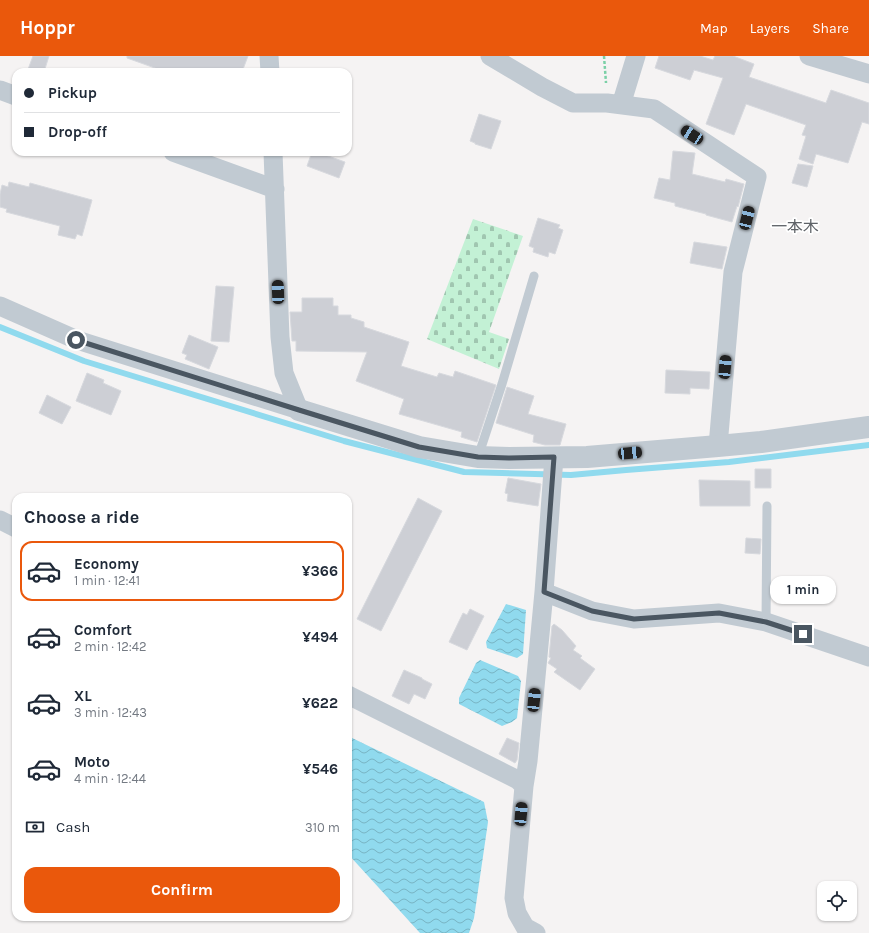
<!DOCTYPE html>
<html lang="en">
<head>
<meta charset="utf-8">
<style>
	:root { --surface:#fff; --page:#f6f6f7; --text:#1f2937; --muted:#747a83; --line:#e0e1e3; --accent:#ea580c }
	body { margin:0; font-family:Karla,"Noto Sans JP",sans-serif; background:var(--page); color:var(--text); height:100vh; display:flex; flex-direction:column; font-size:15px; white-space:nowrap }
	* { box-sizing:border-box; margin:0 }
	p { font-size:13px; color:var(--muted) }
	.icon { flex:none; width:22px; height:22px; fill:none; stroke:currentColor; stroke-width:2; stroke-linecap:round; stroke-linejoin:round }
	.map { position:relative; flex:1; overflow:hidden }
	.side { position:absolute; left:12px; top:437px; width:340px; height:428px; display:flex; flex-direction:column; background:var(--surface); border-radius:12px; box-shadow:0 1px 3px #0004 }
	.side>* { flex:none }
	.guide { position:absolute; left:12px; top:12px; width:340px; height:88px; border-radius:12px; box-shadow:0 1px 3px #0004; display:grid; align-content:center; height:88px; padding:0 12px; background:var(--surface) }
	.fabs { position:absolute; left:817px; top:825px; display:grid; gap:8px }
	.fabs a { display:grid; place-items:center; width:40px; height:40px; border-radius:8px; background:var(--surface); box-shadow:0 1px 3px #0004; font-size:20px }
	.end { position:absolute; width:18px; height:18px; margin:-9px; border:5px solid #4a5661; background:#fff; box-shadow:0 0 0 2px #fff }
	.from { border-radius:50% }
	.bubble { position:absolute; height:28px; border-radius:12px; background:var(--surface); box-shadow:0 1px 3px #0004; font-size:13px; font-weight:700; line-height:28px; text-align:center }
	.car { position:absolute; width:12px; height:24px; margin:-12px -6px; border-radius:5px; box-shadow:0 0 3px 1px #0007; background:linear-gradient(#222 24%,#8ab4d8 0 40%,#222 0 76%,#8ab4d8 0 86%,#222 0) }
	.guide b { display:flex; align-items:center; gap:14px; height:38px; font-size:15px }
	.guide b+b { border-top:1px solid var(--line) }
	.guide i { width:10px; height:10px; background:var(--text) }
	ul { padding:0; list-style:none }
	li { display:flex; align-items:center; gap:12px; height:60px; margin:0 8px 6px; padding:0 4px; border:2px solid transparent; border-radius:12px }
	li div { flex:1 }
	li b { display:block; font-size:15px }
	li em { font-style:normal; font-weight:700 }
	li.active { border-color:var(--accent) }
	li>.icon { width:36px; height:36px; stroke-width:1.5 }
	h2 { padding:0 12px; font-size:18px; line-height:48px }
	.pay { display:flex; align-items:center; gap:10px; height:44px; padding:0 12px; font-size:15px }
	.pay p { margin-inline-start:auto }
	.cta { display:flex; gap:8px; margin-top:auto; padding:8px 12px }
	.cta a { flex:1; height:46px; border-radius:12px; background:var(--accent); color:#fff; font-size:16px; font-weight:700; line-height:46px; text-align:center }
	header { display:flex; align-items:center; gap:24px; box-sizing:border-box; height:56px; padding:0 20px; background:var(--accent); color:#fff }
	header strong { font-size:19px }
	nav { display:flex; gap:22px; margin-inline-start:auto; font-size:14px }
	.map>svg:first-child { display:block }
</style>
</head>
<body>
<header>
<strong>Hoppr</strong>
<nav><a>Map</a><a>Layers</a><a>Share</a></nav>
</header>
<div class="map">
<svg width="869" height="877" viewBox="0 0 869 877">
	<defs>
		<pattern id="cemetery-stones" width="16" height="16" patternUnits="userSpaceOnUse"><rect width="16" height="16" fill="#c3f1d5"/><path d="M2 7V4a2 2 0 0 1 4 0v3zM10 15v-3a2 2 0 0 1 4 0v3z" fill="#a0c6b0"/></pattern>
		<pattern id="water-waves" width="16" height="10" patternUnits="userSpaceOnUse"><rect width="16" height="10" fill="#90daee"/><path d="M0 5q4-4 8 0t8 0" fill="none" stroke="#78b4c4"/></pattern>
	</defs>
	<rect width="100%" height="100%" fill="#f5f3f3"/>
	<!-- cemetery -->
	<path fill="url(#cemetery-stones)" d="M473 163 523 180 489 276 509 283 499 313 427 283Z"/>
	<!-- water -->
	<path fill="url(#water-waves)" d="M506 548 526 554 523 598 517 602 487 592 486 586Z
		M480 604 518 620 521 625 517 662 512 666 502 670 459 648V642L476 607Z
		M348 680 484 746 488 766 474 862 469 877H420L348 798Z"/>
	<g fill="none" stroke-linecap="round" stroke-linejoin="round">
		<!-- stream -->
		<path stroke="#90daee" stroke-width="6" d="M0 271 84 305 344 385 464 416 502 417 571 419 626 414 729 406 869 389"/>
	</g>
	<!-- building -->
	<path fill="#cdcfd5" stroke="#d7d9de" d="M33 0H49L44 16H27Z
		M127 0H248L242 16H166L127 2Z
		M659 0H700L713 4 715 0H733L754 8 749 21 826 47 831 34 869 47V68L862 66 848 107 816 98 813 108 799 103 806 80 802 79 806 69 746 48 734 79 706 68 723 22 694 14 690 24 655 12Z
		M479 58 501 65 491 93 475 88V87L470 85Z
		M673 95 695 97 692 118 725 126 726 123 744 128 738 151 737 150 732 166 706 159V158L675 150V147L654 142 659 122 670 124Z
		M312 96H317L345 106 339 122 307 110Z
		M798 108 813 110 807 131 792 127Z
		M9 126 29 131 30 127 92 144 82 180 77 178 75 183 58 179 60 170 6 156 7 153 0 151V138L2 129 8 131Z
		M538 162 560 169 558 172 563 174 555 198 549 196 548 201 533 196 534 192 529 190Z
		M694 186 727 191 722 213 690 207Z
		M216 230 234 231 229 286 211 285Z
		M302 242H333V250H338V259H351V262L364 266V271L409 286 401 310 437 321 439 317 453 321 455 315 496 329 477 386 461 381 462 376 399 358 404 343 356 325 367 296 296 295V285H292L290 256H302Z
		M189 279 218 291 209 313 185 303 187 299 182 297Z
		M666 314 710 316 709 333 690 332V338L665 337Z
		M87 317 104 324 103 327 121 335 111 359 76 345Z
		M507 331 534 340 528 358 566 368 560 389H545L533 386 534 379 496 367Z
		M47 339 71 351 62 368 39 357Z
		M755 413H771V432H755Z
		M508 422 541 428 538 450 507 445 508 438 505 437Z
		M699 424 750 425V450H700Z
		M418 442 442 455 381 575 357 563Z
		M746 482 761 483 760 498 745 497Z
		M470 553 484 560 467 594 449 586 463 557 467 559Z
		M554 568 562 574 576 590 573 594 582 600 580 602 595 613 580 634 554 616 557 613 548 607 551 602 549 601 552 570Z
		M404 614 422 622V623L432 628 425 643 414 638 409 648 392 640Z
		M507 682 519 687 517 704 515 707 499 698Z"/>
	<g fill="none" stroke-linecap="round" stroke-linejoin="round">
		<!-- path -->
		<path stroke="#7ad0a6" stroke-width="2.5" stroke-dasharray="3 2" stroke-linecap="butt" d="M604 0 606 27"/>
		<!-- service -->
		<path stroke="#c1cad2" stroke-width="9" d="M478 401 502 328 534 220
			M766 566 767 450"/>
		<!-- minor -->
		<path stroke="#c1cad2" stroke-width="19" d="M269 0 270 16
			M490 0 542 31 573 47H607L654 53 757 121 733 216 718 390
			M809 0 869 18
			M0 34 16 40
			M621 49 636 0
			M173 96 275 133
			M273 96 280 281 284 317 299 354
			M0 250 77 284 299 354
			M554 401 544 536 592 555 634 563 719 557 766 566 869 601
			M0 464 16 472
			M348 639 518 724 524 730 514 842 517 857 525 871 536 877
			M524 730 528 705 544 536"/>
		<!-- tertiary -->
		<path stroke="#c1cad2" stroke-width="22" d="M299 354 419 391 478 401 509 402 587 401 718 390 761 386 869 371"/>
	</g>
	<g fill="none" stroke-linecap="round" stroke-linejoin="round">
		<!-- route -->
		<path stroke="#4a5661" stroke-width="5" d="M76 284 299 354 419 391 478 401 509 402 554 401 544 536 592 555 634 563 719 557 766 566 803 578"/>
	</g>
	<g text-anchor="middle" stroke-width="3.5" stroke-linejoin="round" paint-order="stroke">
		<!-- quarter labels -->
		<g font-size="16" fill="#5f6368" stroke="#fff">
			<text x="795" y="176">一本木</text>
		</g>
	</g>
</svg>
<div class="fabs">
<a><svg class="icon" aria-label="locate" viewBox="0 0 24 24"><circle cx="12" cy="12" r="6"/><path d="M12 2v4M12 18v4M2 12h4M18 12h4"/></svg></a>
</div>
<i class="end from" style="left:76px;top:284px"></i>
<i class="end" style="left:803px;top:578px"></i>
<div class="bubble" style="left:770px;top:520px;width:66px">1 min</div>
<i class="car" style="left:692px;top:79px;rotate:303deg"></i>
<i class="car" style="left:747px;top:162px;rotate:14deg"></i>
<i class="car" style="left:278px;top:236px;rotate:358deg"></i>
<i class="car" style="left:725px;top:311px;rotate:5deg"></i>
<i class="car" style="left:630px;top:397px;rotate:85deg"></i>
<i class="car" style="left:534px;top:644px;rotate:6deg"></i>
<i class="car" style="left:521px;top:758px;rotate:5deg"></i>
<div class="guide">
<b><i class="from"></i>Pickup</b>
<b><i></i>Drop-off</b>
</div>
<section class="side">
<h2>Choose a ride</h2>
<ul>
<li class="active"><svg class="icon" aria-label="car" viewBox="0 0 24 24"><path d="M5 17H2v-5l4-1 3-4h7l3 4 3 1v5h-3M9 17h6M6 11h13"/><circle cx="7" cy="17" r="2"/><circle cx="17" cy="17" r="2"/></svg><div><b>Economy</b><p>1 min · 12:41</p></div><em>¥366</em></li>
<li><svg class="icon" aria-label="car" viewBox="0 0 24 24"><path d="M5 17H2v-5l4-1 3-4h7l3 4 3 1v5h-3M9 17h6M6 11h13"/><circle cx="7" cy="17" r="2"/><circle cx="17" cy="17" r="2"/></svg><div><b>Comfort</b><p>2 min · 12:42</p></div><em>¥494</em></li>
<li><svg class="icon" aria-label="car" viewBox="0 0 24 24"><path d="M5 17H2v-5l4-1 3-4h7l3 4 3 1v5h-3M9 17h6M6 11h13"/><circle cx="7" cy="17" r="2"/><circle cx="17" cy="17" r="2"/></svg><div><b>XL</b><p>3 min · 12:43</p></div><em>¥622</em></li>
<li><svg class="icon" aria-label="car" viewBox="0 0 24 24"><path d="M5 17H2v-5l4-1 3-4h7l3 4 3 1v5h-3M9 17h6M6 11h13"/><circle cx="7" cy="17" r="2"/><circle cx="17" cy="17" r="2"/></svg><div><b>Moto</b><p>4 min · 12:44</p></div><em>¥546</em></li>
</ul>
<div class="pay"><svg class="icon" aria-label="cash" viewBox="0 0 24 24"><path d="M3 7h18v10H3z"/><circle cx="12" cy="12" r="2"/></svg>Cash<p>310 m</p></div>
<div class="cta"><a>Confirm</a></div>
</section>
</div>
</body>
</html>
